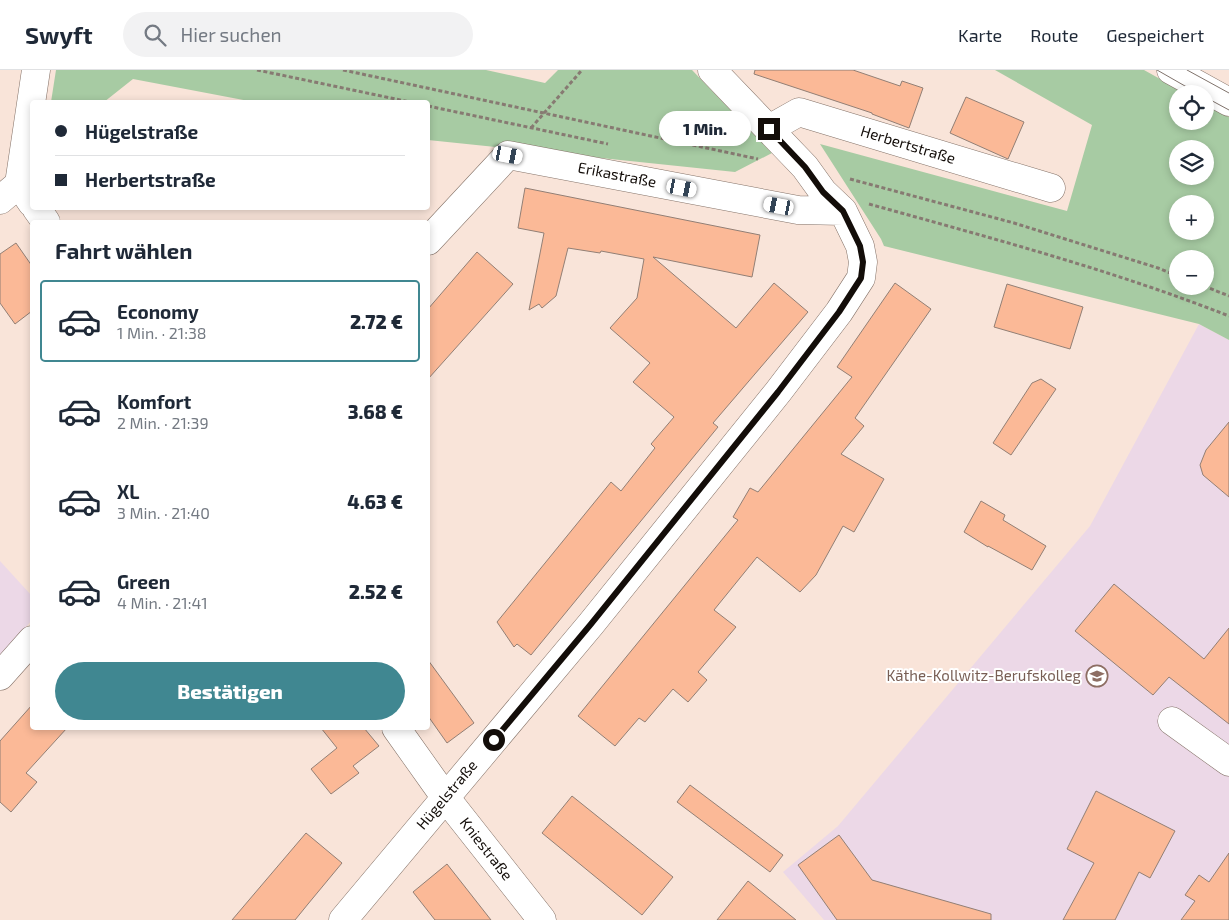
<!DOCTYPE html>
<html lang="de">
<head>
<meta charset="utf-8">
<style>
	:root { --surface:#fff; --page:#f2f2f3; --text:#1f2937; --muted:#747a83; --line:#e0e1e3; --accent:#408791 }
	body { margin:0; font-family:"Exo 2",sans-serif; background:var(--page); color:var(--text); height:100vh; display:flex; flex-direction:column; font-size:19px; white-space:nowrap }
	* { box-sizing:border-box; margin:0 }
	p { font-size:16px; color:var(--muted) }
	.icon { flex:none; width:28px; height:28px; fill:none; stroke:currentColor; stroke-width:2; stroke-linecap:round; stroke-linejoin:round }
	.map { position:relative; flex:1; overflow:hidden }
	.side { position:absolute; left:30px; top:150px; width:400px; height:510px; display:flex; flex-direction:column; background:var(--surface); border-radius:5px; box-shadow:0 2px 8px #0003 }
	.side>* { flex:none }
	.hud { position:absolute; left:30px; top:30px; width:400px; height:110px; border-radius:5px; box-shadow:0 2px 8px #0003; display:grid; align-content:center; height:110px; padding:0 25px; background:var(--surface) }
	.fabs { position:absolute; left:1169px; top:15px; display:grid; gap:10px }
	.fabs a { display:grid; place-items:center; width:45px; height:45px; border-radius:50%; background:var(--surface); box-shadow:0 2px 8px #0003; font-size:25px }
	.end { position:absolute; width:22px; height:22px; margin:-11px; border:6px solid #130d09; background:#fff; box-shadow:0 0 0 2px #fff }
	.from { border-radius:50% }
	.bubble { position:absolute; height:35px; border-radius:18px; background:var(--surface); box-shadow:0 2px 8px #0003; font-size:16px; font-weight:800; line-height:35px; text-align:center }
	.car { position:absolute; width:15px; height:30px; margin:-15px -8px; border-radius:6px; box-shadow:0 0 4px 1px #0007; background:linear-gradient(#fff 24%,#345 0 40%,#fff 0 76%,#345 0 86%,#fff 0) }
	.hud b { display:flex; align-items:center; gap:18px; height:48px; font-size:19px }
	.hud b+b { border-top:1px solid var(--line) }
	.hud i { width:12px; height:12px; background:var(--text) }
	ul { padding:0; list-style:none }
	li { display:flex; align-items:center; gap:15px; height:82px; margin:0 10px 8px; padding:0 15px; border:2px solid transparent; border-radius:5px }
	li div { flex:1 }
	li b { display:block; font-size:19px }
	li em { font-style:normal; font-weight:800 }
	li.active { border-color:var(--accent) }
	li>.icon { width:45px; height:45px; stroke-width:1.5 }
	h2 { padding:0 25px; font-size:22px; line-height:60px }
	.action { display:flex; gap:10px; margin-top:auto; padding:10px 25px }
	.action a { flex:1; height:58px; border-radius:30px; background:var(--accent); color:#fff; font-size:20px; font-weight:800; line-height:58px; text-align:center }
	header { display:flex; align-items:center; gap:30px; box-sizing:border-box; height:70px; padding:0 25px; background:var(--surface); border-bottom:1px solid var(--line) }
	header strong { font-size:24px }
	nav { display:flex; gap:28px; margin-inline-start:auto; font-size:18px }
	.search { width:350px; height:45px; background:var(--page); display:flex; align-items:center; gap:12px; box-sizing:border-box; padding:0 18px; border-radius:28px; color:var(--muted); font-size:19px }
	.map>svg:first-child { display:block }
</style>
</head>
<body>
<header>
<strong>Swyft</strong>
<div class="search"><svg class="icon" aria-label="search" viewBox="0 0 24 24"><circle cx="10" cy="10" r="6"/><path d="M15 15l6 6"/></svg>Hier suchen</div>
<nav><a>Karte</a><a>Route</a><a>Gespeichert</a></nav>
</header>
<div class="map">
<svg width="1229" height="850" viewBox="0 0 1229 850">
	<rect width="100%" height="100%" fill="#f9e4d9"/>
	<!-- education -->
	<path fill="#ecd8e7" d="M1199 254 1229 270V850H824L783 802 838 756 1090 456Z
		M0 491 32 526V550L0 586Z"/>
	<!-- green -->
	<path fill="#a7cba3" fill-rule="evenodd" d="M56 0H486L545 13 558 0H692L772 83 735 102 428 70V32H254L133 9 104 32H51Z
		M995 0H1144L1187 24H1178V51H1205V34L1229 47V270L1199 254 884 176 881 169 820 74 1067 141 1092 55ZM1178 79H1205V106H1178ZM1178 134H1205V161H1178ZM1178 189H1205V216H1178Z"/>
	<!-- building -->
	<path fill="#fbb997" stroke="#927f75" d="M755 0H853L900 16 902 11 923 18 909 58 872 44V43L754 4Z
		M966 27 1024 52 1008 89 950 63Z
		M525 118 760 165 752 207 653 187 736 258 774 213 808 242 713 353 718 357 531 585 517 574 514 577 497 552 611 412 621 421 655 378 651 374 674 347 633 312 650 293 610 258 637 228 644 189 601 181 600 183 568 178 556 226 542 238 539 234 529 240 544 163 518 158Z
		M16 173 32 196V241L15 254 0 233V184Z
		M477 182 513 214 428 309V239Z
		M895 213 931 239 855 348 864 356 841 384 884 409 854 462 843 456 816 505 800 522 757 487 714 540 736 557 698 602 707 610 688 632 673 619 645 652 639 648 615 676 578 646 738 450 733 447 750 418 758 422 852 307 837 297Z
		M1007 214 1083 237 1070 279 994 257Z
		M1041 309 1056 319 1011 385 993 373 1032 313Z
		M1229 352V427L1203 405 1200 395 1206 380Z
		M981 431 1005 445 1003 450 1046 476 1032 500 988 476V477L964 462Z
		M1114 514 1204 589 1229 558V654L1169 607 1153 625 1075 561Z
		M428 590 474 653 447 673 428 646Z
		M32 635V658H67L26 703 37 712 11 742 0 732V671Z
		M321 658H364L379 676 353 696 359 703 331 724 311 699 337 678Z
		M690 715 783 785 770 802 677 732Z
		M1096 721 1175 761 1150 808 1139 802 1115 850H1063L1094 793 1067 779Z
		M572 726 673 807 642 845 542 763Z
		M306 763 342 793 308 834 295 850H232Z
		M839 765 872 810 991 844V850H837L798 795Z
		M1229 783V850H1181L1195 831 1185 825 1199 805 1209 812Z
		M447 794 491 850H435L413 822Z
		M748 811 796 850H717Z"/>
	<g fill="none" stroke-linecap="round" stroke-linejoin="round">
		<!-- minor casing -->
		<g stroke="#847268" stroke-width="29">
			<path id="minor" d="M1171 0 1229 32
				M769 59 799 42 1051 118
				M0 130 19 114
				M32 133 19 114 36 0
				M36 138 46 152
				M428 171 508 85 798 140 843 141
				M0 606 32 570
				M1172 651 1229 692
				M396 658 445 727 542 850
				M343 850 591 554 778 322 839 242 861 208 863 192 860 176 843 141 823 122 805 97 712 0"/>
		</g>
		<!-- path -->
		<path stroke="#877a72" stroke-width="3" stroke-dasharray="4 2.5" stroke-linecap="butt" d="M257 0 410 32
			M343 0 758 89
			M428 36 608 74
			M531 58 582 0
			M850 109 1014 153 1158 198 1178 206
			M869 134C991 168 1112 200 1229 246
			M1204 216 1229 226"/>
		<!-- minor -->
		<use href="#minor" stroke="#fff" stroke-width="28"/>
		<!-- tram -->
		<path stroke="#7f726b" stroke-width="1" d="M1157 0 1199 24
			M1187 0 1229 23
			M1205 27 1229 40"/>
	</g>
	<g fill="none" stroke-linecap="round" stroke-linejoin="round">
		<!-- route -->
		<path stroke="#130d09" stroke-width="6" d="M494 670 591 554 778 322 839 242 861 208 863 192 860 176 843 141 823 122 805 97 769 59"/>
	</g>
	<!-- icons -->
	<defs>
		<g id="school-ring" transform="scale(1.125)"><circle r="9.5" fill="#fff" stroke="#8d6e63" stroke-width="1.5"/><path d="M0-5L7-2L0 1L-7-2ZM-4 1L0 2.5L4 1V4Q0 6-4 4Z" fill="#8d6e63"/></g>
	</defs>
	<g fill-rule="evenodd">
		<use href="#school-ring" x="1097" y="606"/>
	</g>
	<g text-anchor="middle" stroke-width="4" stroke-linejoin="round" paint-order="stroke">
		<!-- street labels -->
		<g font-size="15" fill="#130d09" stroke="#fff">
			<text transform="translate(908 75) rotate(17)" y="5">Herbertstraße</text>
			<text transform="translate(617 105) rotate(11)" y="5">Erikastraße</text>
			<text transform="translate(447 725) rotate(-50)" y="5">Hügelstraße</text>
			<text transform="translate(486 779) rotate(52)" y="5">Kniestraße</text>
		</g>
		<!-- education labels -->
		<g font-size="15" fill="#785e54" stroke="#fff" text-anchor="end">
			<text x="1081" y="611">Käthe-Kollwitz-Berufskolleg</text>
		</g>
	</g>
</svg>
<div class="fabs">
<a><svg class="icon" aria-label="locate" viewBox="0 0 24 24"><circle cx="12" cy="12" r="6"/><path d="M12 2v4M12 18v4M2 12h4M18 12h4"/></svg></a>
<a><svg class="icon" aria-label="layers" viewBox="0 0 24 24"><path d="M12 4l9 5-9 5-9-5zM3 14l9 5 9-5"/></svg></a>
<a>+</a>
<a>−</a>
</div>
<i class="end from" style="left:494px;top:670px"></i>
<i class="end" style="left:769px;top:59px"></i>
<div class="bubble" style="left:659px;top:41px;width:92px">1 Min.</div>
<i class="car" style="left:508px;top:85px;rotate:101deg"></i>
<i class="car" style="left:682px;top:118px;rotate:101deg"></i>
<i class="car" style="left:779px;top:136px;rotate:281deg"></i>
<div class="hud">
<b><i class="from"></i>Hügelstraße</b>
<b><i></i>Herbertstraße</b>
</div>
<section class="side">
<h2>Fahrt wählen</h2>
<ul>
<li class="active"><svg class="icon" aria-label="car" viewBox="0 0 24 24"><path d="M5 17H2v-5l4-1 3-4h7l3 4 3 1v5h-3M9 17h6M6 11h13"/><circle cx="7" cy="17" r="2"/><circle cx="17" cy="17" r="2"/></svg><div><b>Economy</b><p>1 Min. · 21:38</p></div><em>2.72 €</em></li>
<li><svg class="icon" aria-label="car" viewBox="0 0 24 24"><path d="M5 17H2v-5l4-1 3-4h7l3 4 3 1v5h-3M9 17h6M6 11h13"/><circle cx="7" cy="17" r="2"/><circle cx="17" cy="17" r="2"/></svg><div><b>Komfort</b><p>2 Min. · 21:39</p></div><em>3.68 €</em></li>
<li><svg class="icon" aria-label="car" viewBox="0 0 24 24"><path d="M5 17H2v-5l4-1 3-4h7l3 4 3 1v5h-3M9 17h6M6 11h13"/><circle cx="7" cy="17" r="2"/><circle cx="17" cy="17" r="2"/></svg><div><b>XL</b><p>3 Min. · 21:40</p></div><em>4.63 €</em></li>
<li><svg class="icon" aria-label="car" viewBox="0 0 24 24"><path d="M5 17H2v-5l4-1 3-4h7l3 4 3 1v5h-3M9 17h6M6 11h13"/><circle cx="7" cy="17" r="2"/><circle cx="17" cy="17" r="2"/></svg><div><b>Green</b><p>4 Min. · 21:41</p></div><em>2.52 €</em></li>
</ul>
<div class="action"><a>Bestätigen</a></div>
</section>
</div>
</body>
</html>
